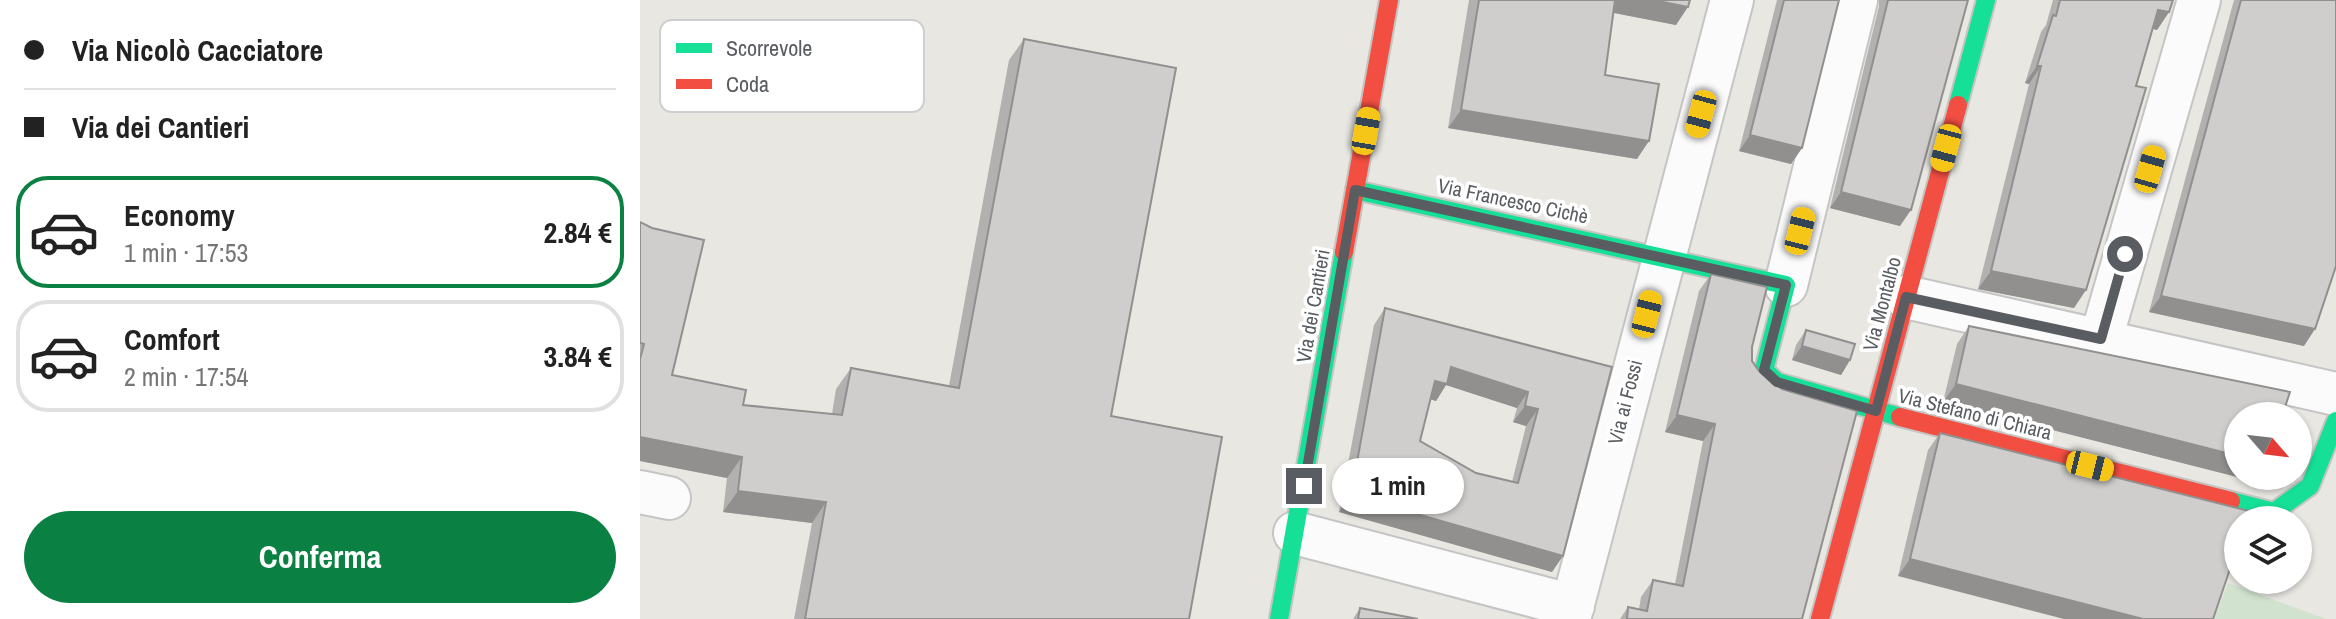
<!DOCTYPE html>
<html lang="it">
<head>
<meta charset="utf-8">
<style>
	:root { --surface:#fff; --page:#f2f2f2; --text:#222; --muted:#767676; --line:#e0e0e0; --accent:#0b8043 }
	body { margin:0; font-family:"Archivo Narrow",sans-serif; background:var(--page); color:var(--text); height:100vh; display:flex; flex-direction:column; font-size:30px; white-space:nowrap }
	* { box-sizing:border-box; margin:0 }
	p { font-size:26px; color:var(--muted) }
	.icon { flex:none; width:44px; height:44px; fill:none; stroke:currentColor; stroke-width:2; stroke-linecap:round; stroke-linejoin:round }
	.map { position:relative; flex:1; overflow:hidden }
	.drawer { display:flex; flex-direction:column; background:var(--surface); width:640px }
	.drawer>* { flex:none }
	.top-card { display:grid; align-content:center; height:176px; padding:0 24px; background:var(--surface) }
	.needle { width:52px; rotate:118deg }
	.controls { position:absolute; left:1584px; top:402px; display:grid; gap:16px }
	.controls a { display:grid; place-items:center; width:88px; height:88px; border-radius:50%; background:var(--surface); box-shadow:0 2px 6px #0004; font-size:40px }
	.end { position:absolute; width:36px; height:36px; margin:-18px; border:10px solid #595c60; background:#fff; box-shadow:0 0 0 4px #fff }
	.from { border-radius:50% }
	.bubble { position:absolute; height:56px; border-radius:28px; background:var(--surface); box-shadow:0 2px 6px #0004; font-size:26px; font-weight:700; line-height:56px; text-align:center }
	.car { position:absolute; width:24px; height:48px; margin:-24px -12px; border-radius:10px; box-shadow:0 0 6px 2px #0007; background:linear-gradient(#f5c518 24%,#345 0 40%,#f5c518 0 76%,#345 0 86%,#f5c518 0) }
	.top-card b { display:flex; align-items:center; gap:28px; height:76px; font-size:30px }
	.top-card b+b { border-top:2px solid var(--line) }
	.top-card i { width:20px; height:20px; background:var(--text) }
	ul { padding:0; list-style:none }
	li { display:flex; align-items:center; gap:24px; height:112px; margin:0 16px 12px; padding:0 8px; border:4px solid var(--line); border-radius:32px }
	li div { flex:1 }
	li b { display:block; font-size:30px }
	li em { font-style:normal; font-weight:700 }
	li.current { border-color:var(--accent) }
	li>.icon { width:72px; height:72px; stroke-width:1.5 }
	.primary-button { display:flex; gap:16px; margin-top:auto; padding:16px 24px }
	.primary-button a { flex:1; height:92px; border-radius:48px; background:var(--accent); color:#fff; font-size:32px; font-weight:700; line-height:92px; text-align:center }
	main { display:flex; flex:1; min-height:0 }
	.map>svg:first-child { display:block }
</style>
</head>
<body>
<main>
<section class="drawer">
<div class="top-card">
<b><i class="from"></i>Via Nicolò Cacciatore</b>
<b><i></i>Via dei Cantieri</b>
</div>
<ul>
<li class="current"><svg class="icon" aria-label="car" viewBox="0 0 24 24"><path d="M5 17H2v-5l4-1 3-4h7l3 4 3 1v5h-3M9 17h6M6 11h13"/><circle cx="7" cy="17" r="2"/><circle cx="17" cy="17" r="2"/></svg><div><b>Economy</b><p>1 min · 17:53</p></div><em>2.84 €</em></li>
<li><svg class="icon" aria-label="car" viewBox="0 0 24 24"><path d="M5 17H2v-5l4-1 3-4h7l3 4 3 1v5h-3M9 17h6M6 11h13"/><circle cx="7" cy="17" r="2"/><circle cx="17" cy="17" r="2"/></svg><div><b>Comfort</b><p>2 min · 17:54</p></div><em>3.84 €</em></li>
</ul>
<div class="primary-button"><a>Conferma</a></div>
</section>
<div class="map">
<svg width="1696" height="619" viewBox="0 0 1696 619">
	<rect width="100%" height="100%" fill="#e8e7e2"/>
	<!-- green -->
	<path fill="#d1e3cf" d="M1588 583 1686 619H1574Z"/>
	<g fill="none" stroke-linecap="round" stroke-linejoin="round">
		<!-- street casing -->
		<g stroke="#c5c5c5" stroke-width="46">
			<path id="street" d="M1146 285 1216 0
				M1266 297 1696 394
				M1461 339 1559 0
				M0 492 29 498
				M655 533 933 606
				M929 619 1092 0"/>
		</g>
		<!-- fast casing -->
		<g stroke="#c4c4c2" stroke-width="22">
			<path id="fast" d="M1318 105 1346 0
				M715 190 1146 285 1124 370 1137 382 1260 417
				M1591 501 1634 512 1670 486 1696 421
				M639 619 704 252"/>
		</g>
		<!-- jam casing -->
		<g stroke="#c4c4c2" stroke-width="22">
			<path id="jam" d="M704 252 749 0
				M1260 417 1591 501
				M1180 619 1318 105"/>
		</g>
		<!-- street -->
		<use href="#street" stroke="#fcfbfb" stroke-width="42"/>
		<!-- fast -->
		<use href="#fast" stroke="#16e098" stroke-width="18"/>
		<!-- jam -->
		<use href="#jam" stroke="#f24e42" stroke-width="18"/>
	</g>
	<!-- wall -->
	<path fill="#b2b1af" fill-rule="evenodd" d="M829 0H1050L1036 25 974 13 965 75 997 159 808 128Z
		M1137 0H1199L1162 148 1151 164 1099 151Z
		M1239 0H1328L1260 226 1190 208 1239 6Z
		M1413 0H1533L1529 12 1517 30 1513 29 1434 308 1338 289 1389 84 1385 83 1401 32 1406 25Z
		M1594 0H1696L1664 346 1509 312Z
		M384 39 471 416 549 619H154L172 523 83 512 87 478 0 461V222L32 375 103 405 192 414 196 389 211 368 309 386 369 60Z
		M1071 274 1112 347V361L1162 619H980L988 607 999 609 1001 597 1013 580 1035 584 1063 441 1025 432 1059 291Z
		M745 308 972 367 912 572 699 512 734 325ZM806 385 877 408 873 422 886 426 872 482 836 473 780 441 790 399 796 401Z
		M1329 326 1613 481 1303 402 1317 344Z
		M1166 330 1210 360 1201 375 1152 360 1156 345Z
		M1300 433 1595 564 1588 573 1258 576 1288 450Z
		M720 608 778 619H713Z"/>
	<!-- shaded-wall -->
	<path fill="#91908f" d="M972 0H1013L1048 7 1036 25 964 11Z
		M1518 10 1529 12 1517 30 1506 27Z
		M1397 66H1401L1389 84 1385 83Z
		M821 110 1009 141 997 159 808 128Z
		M1110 135 1162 148 1151 164 1099 151Z
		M1201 192 1271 210 1260 226 1190 208Z
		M1351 271 1446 290 1434 308 1338 289Z
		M1521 296 1675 329 1664 346 1509 312Z
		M1162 346 1210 360 1201 375 1152 360Z
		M811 367 888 392 877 408 806 385 796 401 784 397 795 381Z
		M1316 384 1598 456V476H1617L1613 481 1303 402Z
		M885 406 898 409 886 426 873 422Z
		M1037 415 1075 424 1063 441 1025 432Z
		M0 437 102 457 87 478 0 461Z
		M98 491 186 502 172 523 83 512Z
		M711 495 923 556 912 572 699 512Z
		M1270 559 1503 619H1424L1258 576Z"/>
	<!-- building -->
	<path fill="#cfcecc" stroke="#91908f" stroke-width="2" fill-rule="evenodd" d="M839 0H975L965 75 1019 84 1009 141 821 110Z
		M1013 0H1050L1048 7Z
		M1144 0H1199L1162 148 1110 135Z
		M1248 0H1328L1271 210 1201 192Z
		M1420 0H1533L1529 12 1518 10 1496 86 1506 88 1446 290 1351 271 1401 66H1397L1413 15 1416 16Z
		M1601 0H1696V266L1675 329 1521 296Z
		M384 39 536 68 471 416 582 437 549 619H165L186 502 98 491 102 457 0 437V359L4 344 0 343V222L12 228 64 240 32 375 106 390 103 405 202 415 211 368 319 388Z
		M1071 274 1127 287 1112 347V361L1119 371 1142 389 1217 411 1162 619H987L988 607 1007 611 1013 580 1043 586 1075 424 1037 415Z
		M745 308 972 367 923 556 711 495ZM811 367 888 392 885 406 898 409 878 483 836 473 780 441 795 381 807 384Z
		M1329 326 1650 392 1642 416H1598V456L1316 384Z
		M1166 330 1215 344 1210 360 1162 346Z
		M1300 433 1609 511 1607 520H1598V551L1595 564 1592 563 1573 619H1503L1270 559Z
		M720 608 778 619H718Z"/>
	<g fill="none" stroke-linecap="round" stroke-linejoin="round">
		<!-- route -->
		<path stroke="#595c60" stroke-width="10" d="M664 486 715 190 1146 285 1124 370 1137 382 1236 411 1266 297 1461 339 1485 254"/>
	</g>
	<g text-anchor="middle" stroke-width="7" stroke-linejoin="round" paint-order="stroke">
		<!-- street labels -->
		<g font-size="20" fill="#595c60" stroke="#fff">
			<text transform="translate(873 201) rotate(12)" y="7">Via Francesco Cichè</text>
			<text transform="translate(1242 304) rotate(-75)" y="7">Via Montalbo</text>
			<text transform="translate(673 306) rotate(-80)" y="7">Via dei Cantieri</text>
			<text transform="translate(985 402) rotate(-76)" y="7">Via ai Fossi</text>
			<text transform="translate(1335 414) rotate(14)" y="7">Via Stefano di Chiara</text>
		</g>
	</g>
	<!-- legend -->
	<rect x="20" y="20" width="264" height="92" rx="12" fill="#fff" stroke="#cdcecf" stroke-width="2"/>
	<rect x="36" y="43" width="36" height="10" fill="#16e098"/>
	<rect x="36" y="79" width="36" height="10" fill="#f24e42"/>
	<g font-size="22" fill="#595c60">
		<text x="86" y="56">Scorrevole</text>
		<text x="86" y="92">Coda</text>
	</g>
</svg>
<div class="controls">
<a><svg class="needle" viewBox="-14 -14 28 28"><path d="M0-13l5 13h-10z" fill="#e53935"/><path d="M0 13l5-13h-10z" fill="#767676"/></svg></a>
<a><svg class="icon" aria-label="layers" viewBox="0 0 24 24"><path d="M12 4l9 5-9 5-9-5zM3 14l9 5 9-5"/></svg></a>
</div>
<i class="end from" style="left:1485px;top:254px"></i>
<i class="end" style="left:664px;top:486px"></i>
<div class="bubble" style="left:692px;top:458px;width:132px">1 min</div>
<i class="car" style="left:1061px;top:114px;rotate:195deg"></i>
<i class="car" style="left:726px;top:131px;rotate:10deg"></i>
<i class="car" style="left:1306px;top:148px;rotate:195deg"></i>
<i class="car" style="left:1510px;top:169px;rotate:16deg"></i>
<i class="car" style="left:1160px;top:231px;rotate:14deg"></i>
<i class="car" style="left:1007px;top:314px;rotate:14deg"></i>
<i class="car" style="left:1450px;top:466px;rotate:104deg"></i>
</div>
</main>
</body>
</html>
